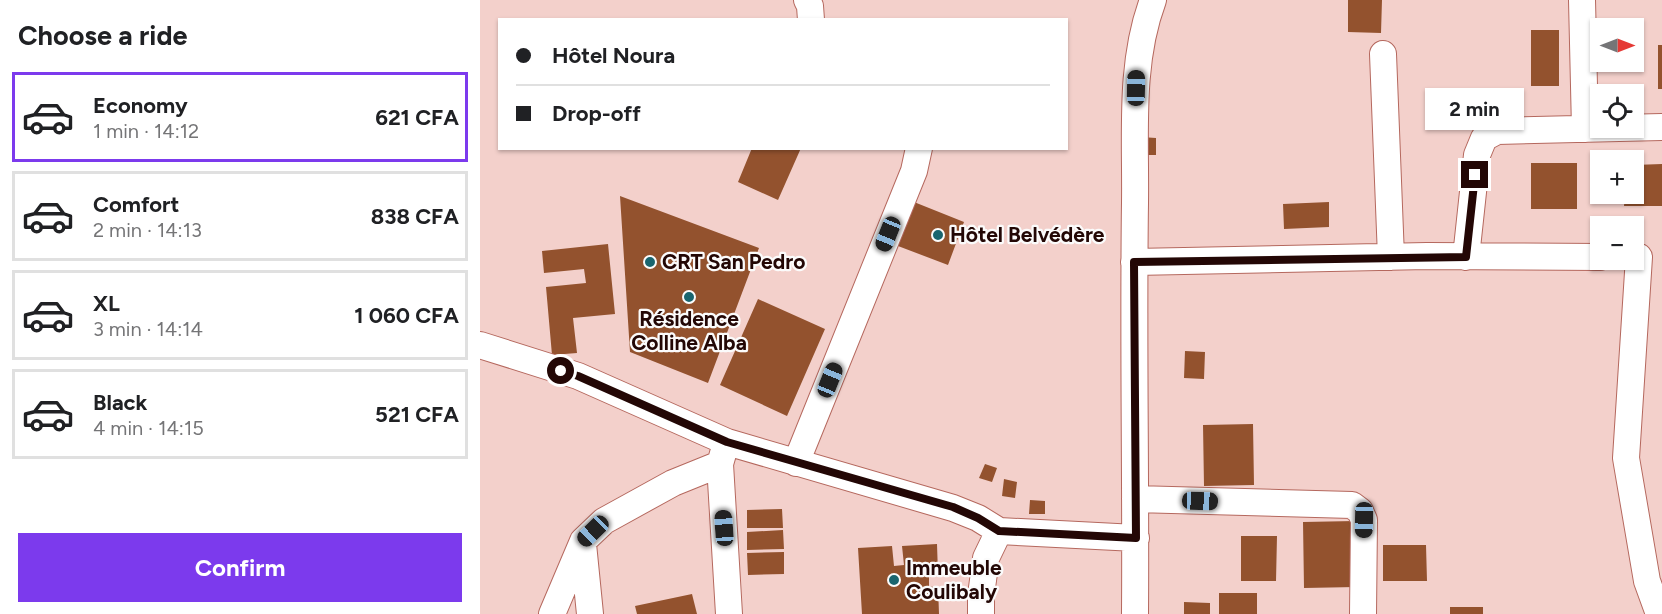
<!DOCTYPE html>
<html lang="en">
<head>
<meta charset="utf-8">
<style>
	:root { --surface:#fff; --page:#f2f2f2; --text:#202124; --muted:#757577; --line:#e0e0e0; --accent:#7c3aed }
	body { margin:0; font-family:Figtree,sans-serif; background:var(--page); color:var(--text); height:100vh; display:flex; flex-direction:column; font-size:22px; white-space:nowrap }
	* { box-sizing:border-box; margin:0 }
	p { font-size:20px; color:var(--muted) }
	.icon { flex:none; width:33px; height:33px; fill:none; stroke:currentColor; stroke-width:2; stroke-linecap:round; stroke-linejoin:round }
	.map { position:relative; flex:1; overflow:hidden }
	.sheet { display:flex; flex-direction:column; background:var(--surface); width:480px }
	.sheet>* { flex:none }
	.hud { position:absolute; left:18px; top:18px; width:570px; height:132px; border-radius:0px; box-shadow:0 2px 4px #0004; display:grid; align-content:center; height:132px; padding:0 18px; background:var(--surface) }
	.needle { width:39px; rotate:90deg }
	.buttons { position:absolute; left:1110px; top:18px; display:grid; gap:12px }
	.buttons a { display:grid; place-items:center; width:54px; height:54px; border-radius:0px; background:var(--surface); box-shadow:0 2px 4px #0004; font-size:30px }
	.end { position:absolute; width:27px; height:27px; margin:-14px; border:8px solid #230705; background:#fff; box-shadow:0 0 0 3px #fff }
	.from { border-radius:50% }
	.bubble { position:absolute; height:42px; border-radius:0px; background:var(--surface); box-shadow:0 2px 4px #0004; font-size:20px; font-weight:700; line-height:42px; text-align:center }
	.car { position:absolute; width:18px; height:36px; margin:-18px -9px; border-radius:8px; box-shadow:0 0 4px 2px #0007; background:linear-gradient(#222 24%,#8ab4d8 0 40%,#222 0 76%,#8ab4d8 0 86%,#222 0) }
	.hud b { display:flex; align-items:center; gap:21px; height:57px; font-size:22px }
	.hud b+b { border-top:2px solid var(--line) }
	.hud i { width:15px; height:15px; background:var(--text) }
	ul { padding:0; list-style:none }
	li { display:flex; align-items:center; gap:18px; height:90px; margin:0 12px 9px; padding:0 6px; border:3px solid var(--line); border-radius:0px }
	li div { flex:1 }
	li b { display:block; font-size:22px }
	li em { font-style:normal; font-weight:700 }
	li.current { border-color:var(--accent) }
	li>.icon { width:54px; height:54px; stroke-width:1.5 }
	h2 { padding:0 18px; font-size:27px; line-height:72px }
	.primary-button { display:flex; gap:12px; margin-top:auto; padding:12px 18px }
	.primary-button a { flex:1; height:69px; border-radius:0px; background:var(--accent); color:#fff; font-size:24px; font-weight:700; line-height:69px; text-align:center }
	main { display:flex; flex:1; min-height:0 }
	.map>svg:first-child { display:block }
</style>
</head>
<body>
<main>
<section class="sheet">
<h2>Choose a ride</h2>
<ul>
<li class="current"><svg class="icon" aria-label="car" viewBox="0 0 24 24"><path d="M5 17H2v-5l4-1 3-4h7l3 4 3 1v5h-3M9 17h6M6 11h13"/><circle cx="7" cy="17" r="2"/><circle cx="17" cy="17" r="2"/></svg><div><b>Economy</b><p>1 min · 14:12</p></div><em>621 CFA</em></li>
<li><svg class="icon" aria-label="car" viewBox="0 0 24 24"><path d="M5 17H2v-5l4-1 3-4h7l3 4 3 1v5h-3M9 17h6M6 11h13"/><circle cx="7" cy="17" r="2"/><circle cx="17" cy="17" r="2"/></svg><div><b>Comfort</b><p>2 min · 14:13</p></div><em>838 CFA</em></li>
<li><svg class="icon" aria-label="car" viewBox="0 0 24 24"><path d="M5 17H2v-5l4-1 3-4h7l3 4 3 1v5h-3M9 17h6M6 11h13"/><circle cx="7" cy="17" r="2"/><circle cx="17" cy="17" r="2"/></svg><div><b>XL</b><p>3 min · 14:14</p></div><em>1 060 CFA</em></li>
<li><svg class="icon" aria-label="car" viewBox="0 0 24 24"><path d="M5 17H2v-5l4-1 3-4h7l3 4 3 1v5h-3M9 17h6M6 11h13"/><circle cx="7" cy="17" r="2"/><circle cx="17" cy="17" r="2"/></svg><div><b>Black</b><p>4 min · 14:15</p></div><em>521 CFA</em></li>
</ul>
<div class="primary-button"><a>Confirm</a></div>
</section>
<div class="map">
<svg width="1182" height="614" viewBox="0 0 1182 614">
	<rect width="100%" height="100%" fill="#f3d0cb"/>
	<!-- building -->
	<path fill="#93522e" d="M868 0H902L901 33 868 32Z
		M1051 30H1079V86H1051Z
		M1178 45H1182V89H1178Z
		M661 137 676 138V155H660Z
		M272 148H321L298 200 258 182Z
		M1051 163H1097V209H1051Z
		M1182 164V206H1144L1145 194H1154V165Z
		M140 196 279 248 228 383 150 352Z
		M434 202 484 222 468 265 418 246Z
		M849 202V227L804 229 803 204Z
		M128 244 135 314 93 318 97 353 72 355 66 287 106 283 104 269 64 273 62 251Z
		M278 299 345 329 307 416 240 385Z
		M705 351 725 352 724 379 704 378Z
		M773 424 774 485 724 486 723 425Z
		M505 464 517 468 512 482 499 478Z
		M524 479 537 482 535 498 522 496Z
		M550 500 565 501V514H549Z
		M302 509 303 528H267V510Z
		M875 521 876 587 824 588 823 522Z
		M303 530 304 549 267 550V532Z
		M761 536H797L796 581H761Z
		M457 544 458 574 449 575V587L458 586 459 614H382L378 548 412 546 414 566 424 565 422 546Z
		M903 545H946L947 581H903Z
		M304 552V574L268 575 267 553Z
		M739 593H777V614H739Z
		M212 594 217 614H157L155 606Z
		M704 602 730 603V614H704Z
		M970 607H1003V614H970Z"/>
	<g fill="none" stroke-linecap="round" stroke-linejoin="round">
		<!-- minor casing -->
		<g stroke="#b5685e" stroke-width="28">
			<path id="minor" d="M327 0 330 6 331 20
				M1102 0 1105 129
				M903 54 911 257
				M986 257 997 155 1004 138 1017 131 1182 127
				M1159 257 1146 458 1167 581 1179 614
				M654 262 947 256 1120 257
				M0 345 98 376 247 442 473 508 498 518 519 531 656 538
				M244 450 240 464 249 614
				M316 463 434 171 439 148
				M655 499 872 505 880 511 884 520 883 614
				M103 544 110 614
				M72 614 103 541 124 521 193 483 240 464
				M501 614V595L506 558 519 531
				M655 614C656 477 653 340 655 203 656 136 649 64 673 0"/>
		</g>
		<!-- minor -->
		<use href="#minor" stroke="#fff" stroke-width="26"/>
	</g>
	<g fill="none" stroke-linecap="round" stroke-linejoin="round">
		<!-- route -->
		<path stroke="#230705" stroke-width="8" d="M81 371 98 376 247 442 473 507 498 518 519 531 656 538 654 262 986 257 995 175"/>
	</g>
	<!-- markers -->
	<g fill="#19656f" stroke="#fbfbfb" stroke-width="2">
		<circle cx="458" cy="235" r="6"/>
		<circle cx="170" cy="262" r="6"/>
		<circle cx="209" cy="297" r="6"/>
		<circle cx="414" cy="580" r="6"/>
	</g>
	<g text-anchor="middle" stroke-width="4.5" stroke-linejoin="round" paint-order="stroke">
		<!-- poi labels -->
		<g font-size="21" font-weight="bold" fill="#230705" stroke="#fbfbfb" text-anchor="start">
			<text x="470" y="242">Hôtel Belvédère</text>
			<text x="182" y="269">CRT San Pedro</text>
			<text x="209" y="326" text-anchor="middle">Résidence<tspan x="209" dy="24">Colline Alba</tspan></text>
			<text x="426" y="575">Immeuble<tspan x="426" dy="24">Coulibaly</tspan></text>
		</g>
	</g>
</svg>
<div class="buttons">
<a><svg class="needle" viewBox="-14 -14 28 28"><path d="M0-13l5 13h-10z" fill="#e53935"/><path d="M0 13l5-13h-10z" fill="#757577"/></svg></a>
<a><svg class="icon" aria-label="locate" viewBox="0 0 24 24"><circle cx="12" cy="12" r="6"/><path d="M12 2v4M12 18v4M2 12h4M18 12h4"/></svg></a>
<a>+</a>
<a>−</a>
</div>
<i class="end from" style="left:81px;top:371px"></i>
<i class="end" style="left:995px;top:175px"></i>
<div class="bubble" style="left:945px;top:88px;width:99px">2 min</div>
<i class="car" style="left:656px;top:88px;rotate:1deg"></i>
<i class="car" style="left:408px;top:234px;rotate:202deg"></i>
<i class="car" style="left:350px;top:380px;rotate:22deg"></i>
<i class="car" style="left:720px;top:501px;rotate:92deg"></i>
<i class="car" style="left:884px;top:520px;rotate:181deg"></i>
<i class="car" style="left:244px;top:528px;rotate:356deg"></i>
<i class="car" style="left:113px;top:531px;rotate:226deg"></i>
<div class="hud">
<b><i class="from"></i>Hôtel Noura</b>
<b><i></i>Drop-off</b>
</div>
</div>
</main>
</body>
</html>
